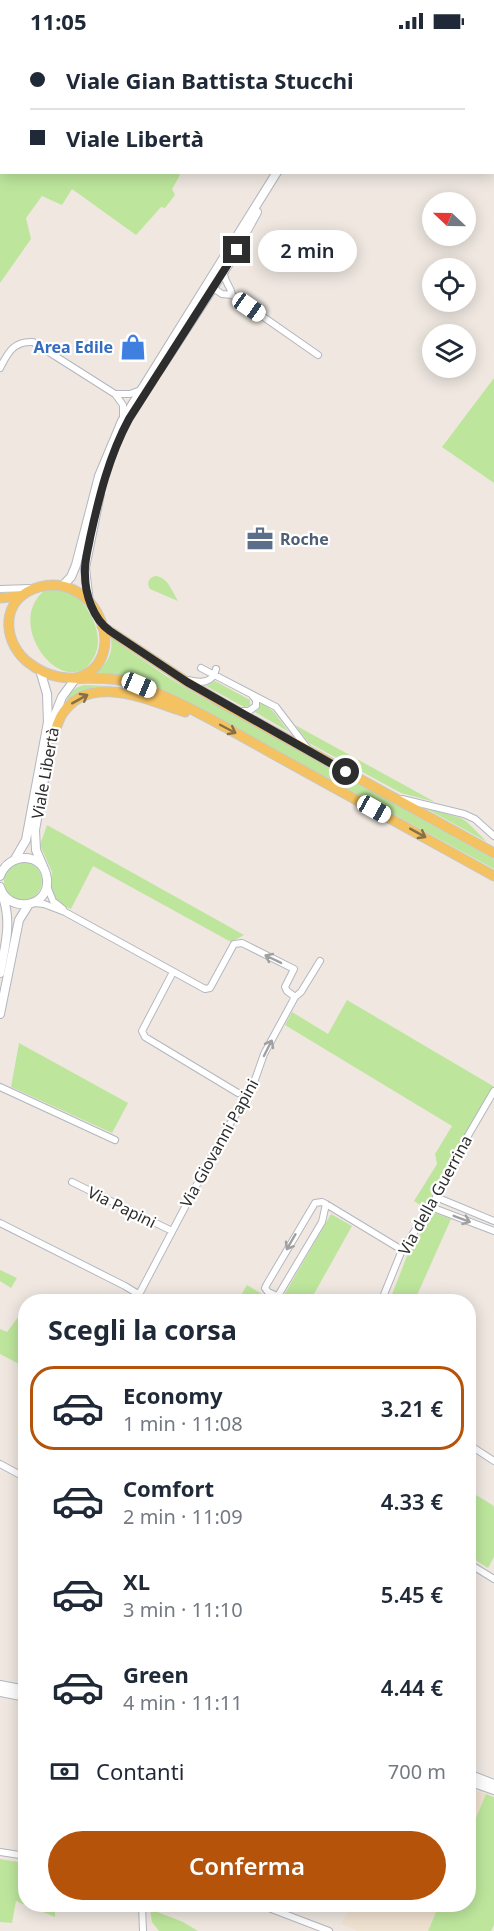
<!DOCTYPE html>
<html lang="it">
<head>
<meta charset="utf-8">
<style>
	:root { --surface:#fff; --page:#f2f2f3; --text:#1f2937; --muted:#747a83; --line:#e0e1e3; --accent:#b45309 }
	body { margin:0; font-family:"Noto Sans",sans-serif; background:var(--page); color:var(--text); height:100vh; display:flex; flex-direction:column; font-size:22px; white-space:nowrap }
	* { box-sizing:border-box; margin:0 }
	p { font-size:20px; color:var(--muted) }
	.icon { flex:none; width:33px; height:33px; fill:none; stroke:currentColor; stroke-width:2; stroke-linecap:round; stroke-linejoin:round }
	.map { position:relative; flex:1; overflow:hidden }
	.sheet { position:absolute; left:18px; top:1252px; width:458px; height:618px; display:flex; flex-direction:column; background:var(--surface); border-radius:24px; box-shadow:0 3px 15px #0003 }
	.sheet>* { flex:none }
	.guide { position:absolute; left:0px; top:0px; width:495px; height:132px; box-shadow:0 3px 15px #0003; display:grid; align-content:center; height:132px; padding:0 30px; background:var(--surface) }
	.needle { width:39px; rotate:292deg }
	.tools { position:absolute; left:422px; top:150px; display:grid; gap:12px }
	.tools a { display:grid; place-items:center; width:54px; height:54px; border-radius:50%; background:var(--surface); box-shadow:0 3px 15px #0003; font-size:30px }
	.end { position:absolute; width:27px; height:27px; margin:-14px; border:8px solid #2d2d2d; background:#fff; box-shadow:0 0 0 3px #fff }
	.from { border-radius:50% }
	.bubble { position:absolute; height:42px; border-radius:21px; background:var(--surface); box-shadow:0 3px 15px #0003; font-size:20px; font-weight:600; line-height:42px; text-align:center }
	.car { position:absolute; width:18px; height:36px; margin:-18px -9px; border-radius:8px; box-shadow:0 0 4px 2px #0007; background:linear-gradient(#fff 24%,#345 0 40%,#fff 0 76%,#345 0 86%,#fff 0) }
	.guide b { display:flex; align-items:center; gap:21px; height:57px; font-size:22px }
	.guide b+b { border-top:2px solid var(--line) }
	.guide i { width:15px; height:15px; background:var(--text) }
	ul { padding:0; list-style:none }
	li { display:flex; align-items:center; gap:18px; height:84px; margin:0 12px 9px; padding:0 18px; border:3px solid transparent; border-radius:24px }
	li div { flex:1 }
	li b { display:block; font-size:22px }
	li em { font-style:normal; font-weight:600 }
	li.active { border-color:var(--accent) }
	li>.icon { width:54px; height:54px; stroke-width:1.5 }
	h2 { padding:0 30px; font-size:27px; line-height:72px }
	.pay { display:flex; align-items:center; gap:15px; height:66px; padding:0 30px; font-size:22px }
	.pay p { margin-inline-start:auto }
	.action { display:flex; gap:12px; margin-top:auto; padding:12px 30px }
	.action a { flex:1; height:69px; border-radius:36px; background:var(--accent); color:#fff; font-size:24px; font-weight:600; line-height:69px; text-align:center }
	.status { display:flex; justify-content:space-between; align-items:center; height:42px; padding:0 30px; background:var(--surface); direction:ltr }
	.status svg { height:16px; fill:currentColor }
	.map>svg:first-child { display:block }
</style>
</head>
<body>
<div class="status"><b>11:05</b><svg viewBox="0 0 49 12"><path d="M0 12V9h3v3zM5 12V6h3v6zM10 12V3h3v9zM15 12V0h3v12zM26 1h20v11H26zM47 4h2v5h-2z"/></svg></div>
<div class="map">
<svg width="494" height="1889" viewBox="0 0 494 1889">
	<rect width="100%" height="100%" fill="#efe7e0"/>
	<!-- education -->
	<path fill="#f0e2d0" d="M468 1747 486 1752 468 1795Z
		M350 1863H439L428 1889H357L342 1882Z"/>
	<!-- green -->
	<path fill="#bde69c" d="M248 0H355L354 2 247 1Z
		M1 84 2 130 177 131 180 133 172 147 175 153 165 166 161 165 136 193 72 147 62 163 42 154 26 176 31 197 0 241V85Z
		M494 336V441L442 405Z
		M155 534C168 535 172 549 178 559L150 547C146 541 149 536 155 534Z
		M45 548C52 548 61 547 68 550 88 559 105 592 95 613 70 666 0 584 45 548Z
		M111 596 166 634 201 655 494 817V827L195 664 152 643 121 634 96 631C108 620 113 612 111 596Z
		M215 639 250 658V664L244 665 206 644Z
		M84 643 113 644 94 645 67 660C67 651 76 645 84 643Z
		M260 660 273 669 289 690 255 670 259 667Z
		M295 683 435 760 401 751 309 701Z
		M425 766 461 776 467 780 487 800Z
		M47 783 244 893 231 900 93 824 71 867 61 863 54 856 51 846 52 830 40 803Z
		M4 839a19 19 0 1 1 38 0a19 19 0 1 1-38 0Z
		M347 958 493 1044 425 1166 414 1159 437 1122 435 1112 452 1084 285 983 292 970 328 992Z
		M19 1001 128 1061 112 1091 11 1045Z
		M435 1171 451 1177 414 1260H389L407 1214 432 1172Z
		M331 1172 352 1184 314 1252 328 1260H280Z
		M0 1228 17 1236 11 1246 0 1239Z
		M247 1243 275 1260H237Z
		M19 1274 26 1277 25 1315 21 1323 0 1312V1287L7 1290Z
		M468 1448 494 1464V1515L488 1526 468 1513Z
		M486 1752 494 1755V1883L491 1889H428L439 1863H468V1795Z
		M0 1817 25 1821V1863L16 1859 12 1881 0 1880Z
		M26 1863H55V1875Z
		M150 1867 183 1880 198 1889H159L152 1880Z"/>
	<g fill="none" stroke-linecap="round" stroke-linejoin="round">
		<!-- minor casing -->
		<g stroke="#b3b7c1" stroke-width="8">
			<path id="minor" d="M224 229C223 239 231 244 232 253
				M213 246 222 252 232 253 318 313
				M0 326C8 311 13 299 33 300L115 352 123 363V376
				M115 352H130L141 348
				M0 547 31 546
				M201 626 276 665 308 707
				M188 638C200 641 213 642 216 627
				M239 669H249L256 664V658L252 653
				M402 757 464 772 475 777 494 794
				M47 844 53 859 63 867
				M34 861 44 862 65 870 205 947 210 946 234 902 242 901 294 927 285 945 287 949 295 955
				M173 930 142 989 145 995 238 1051
				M0 1045 115 1098
				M72 1140 172 1189
				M436 1155 494 1179
				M326 1162 322 1180 279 1252 277 1254 268 1250 265 1246 267 1242 315 1161 322 1160 326 1162 402 1208
				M431 1165 494 1189
				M0 1181 125 1244 151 1260
				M135 1260 224 1091 251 1049 264 1012 295 955 301 950 320 919
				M381 1260 402 1208 431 1165 466 1097 494 1049
				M468 1402 494 1419
				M0 1422 26 1436
				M468 1521 494 1537
				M0 1810 26 1814
				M142 1863 143 1889
				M261 1863 329 1889"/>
		</g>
		<!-- tertiary casing -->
		<g stroke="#b3b7c1" stroke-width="10">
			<path id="tertiary" d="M0 1643 26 1648
				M0 1650 26 1655
				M468 1732 494 1742
				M468 1739 494 1748"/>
		</g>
		<!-- secondary casing -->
		<g stroke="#b3b7c1" stroke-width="10">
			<path id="secondary" d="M360 2 361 0
				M160 327 228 223 257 170
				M63 543 71 535 76 523 99 434 122 379 277 130
				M89 560 85 526 100 452
				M15 817 26 798 48 680 47 652 40 628
				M45 829 36 808 35 788 56 670 62 655 76 636
				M0 834C9 809 44 810 47 837 50 866 8 872 0 845
				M0 931C5 904 12 881 3 855
				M0 972 19 878 29 862"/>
		</g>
		<!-- primary casing -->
		<g stroke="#c8c8c8" stroke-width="11">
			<path id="primary" d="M0 556 20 554
				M102 584 187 640 224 662 494 811
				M76 636C137 619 92 516 27 550 0 566 5 603 29 621 58 643 78 634 111 637 125 638 138 642 150 648 193 666 234 690 275 713 348 753 421 793 494 834
				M50 705C53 695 56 684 61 674 88 629 147 658 185 670"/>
		</g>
		<!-- minor -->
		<use href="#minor" stroke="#fff" stroke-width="6"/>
		<!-- tertiary -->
		<use href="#tertiary" stroke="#fff" stroke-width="8"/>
		<!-- secondary -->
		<use href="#secondary" stroke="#fff" stroke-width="8"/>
		<!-- primary -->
		<use href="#primary" stroke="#f4c260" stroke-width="9"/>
	</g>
	<!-- one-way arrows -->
	<defs><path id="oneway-shaft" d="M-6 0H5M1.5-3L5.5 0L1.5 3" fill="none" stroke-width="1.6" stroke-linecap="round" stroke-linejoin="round" transform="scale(1.5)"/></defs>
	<g stroke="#877044">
		<use href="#oneway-shaft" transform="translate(80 657) rotate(-29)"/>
		<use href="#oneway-shaft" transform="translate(228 687) rotate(28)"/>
		<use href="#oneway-shaft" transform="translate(418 791) rotate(29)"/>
	</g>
	<g stroke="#a0a0a0">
		<use href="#oneway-shaft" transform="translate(273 917) rotate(-154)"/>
		<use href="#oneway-shaft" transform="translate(268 1006) rotate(-63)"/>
		<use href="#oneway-shaft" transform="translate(462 1177) rotate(21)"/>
		<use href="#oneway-shaft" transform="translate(291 1200) rotate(120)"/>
	</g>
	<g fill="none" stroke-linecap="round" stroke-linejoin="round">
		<!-- route -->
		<path stroke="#2d2d2d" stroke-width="8" d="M237 208 129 377C109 414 99 455 90 496 88 508 84 520 85 532 85 552 93 577 110 589L187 640 346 730"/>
	</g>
	<!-- icons -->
	<defs>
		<g id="shop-bare" transform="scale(2.07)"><path d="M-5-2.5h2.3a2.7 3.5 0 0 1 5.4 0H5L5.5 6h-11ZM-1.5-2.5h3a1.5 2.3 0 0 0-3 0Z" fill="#3f7fe0" stroke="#fff" stroke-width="2.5" paint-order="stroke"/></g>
		<g id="office-bare" transform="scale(2.07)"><path d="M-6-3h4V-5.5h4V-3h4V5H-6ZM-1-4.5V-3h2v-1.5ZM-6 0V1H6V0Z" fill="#5c6f8a" stroke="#fff" stroke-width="2.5" paint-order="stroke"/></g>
	</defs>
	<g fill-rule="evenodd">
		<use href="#shop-bare" x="133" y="305"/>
		<use href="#office-bare" x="260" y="497"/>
	</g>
	<g text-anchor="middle" stroke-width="4.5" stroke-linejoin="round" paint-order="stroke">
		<!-- shop labels -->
		<g font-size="16" font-weight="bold" fill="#366cbe" stroke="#fff" text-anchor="end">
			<text x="113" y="311">Area Edile</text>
		</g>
		<!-- service labels -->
		<g font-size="16" font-weight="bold" fill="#4e5e75" stroke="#fff" text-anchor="start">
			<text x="280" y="503">Roche</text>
		</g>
		<!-- street labels -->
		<g font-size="16" fill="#2d2d2d" stroke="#fff">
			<text transform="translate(45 731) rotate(-80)" y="6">Viale Libertà</text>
			<text transform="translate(219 1101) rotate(-61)" y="6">Via Giovanni Papini</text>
			<text transform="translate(435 1153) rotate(-61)" y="6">Via della Guerrina</text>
			<text transform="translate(122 1165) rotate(26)" y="6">Via Papini</text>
		</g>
	</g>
</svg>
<div class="tools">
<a><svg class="needle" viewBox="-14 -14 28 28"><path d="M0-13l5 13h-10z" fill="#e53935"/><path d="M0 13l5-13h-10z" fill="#747a83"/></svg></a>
<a><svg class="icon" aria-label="locate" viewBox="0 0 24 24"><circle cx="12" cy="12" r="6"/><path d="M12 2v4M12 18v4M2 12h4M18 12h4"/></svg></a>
<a><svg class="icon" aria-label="layers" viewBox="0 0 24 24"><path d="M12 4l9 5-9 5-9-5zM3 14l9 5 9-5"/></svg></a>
</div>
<i class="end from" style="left:346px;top:730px"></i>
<i class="end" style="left:237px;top:208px"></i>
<div class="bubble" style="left:258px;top:188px;width:99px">2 min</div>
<i class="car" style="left:249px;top:265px;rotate:125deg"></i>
<i class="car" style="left:139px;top:643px;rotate:113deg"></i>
<i class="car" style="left:374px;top:767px;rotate:119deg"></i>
<div class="guide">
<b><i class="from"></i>Viale Gian Battista Stucchi</b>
<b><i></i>Viale Libertà</b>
</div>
<section class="sheet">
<h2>Scegli la corsa</h2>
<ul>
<li class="active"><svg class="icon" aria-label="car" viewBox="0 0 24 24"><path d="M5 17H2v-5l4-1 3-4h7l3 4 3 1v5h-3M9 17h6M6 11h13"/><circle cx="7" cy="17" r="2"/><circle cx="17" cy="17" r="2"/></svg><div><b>Economy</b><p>1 min · 11:08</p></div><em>3.21 €</em></li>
<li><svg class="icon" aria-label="car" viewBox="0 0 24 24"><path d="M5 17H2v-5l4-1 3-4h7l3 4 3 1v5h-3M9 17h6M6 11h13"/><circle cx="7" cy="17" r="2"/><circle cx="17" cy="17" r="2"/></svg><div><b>Comfort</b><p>2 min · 11:09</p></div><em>4.33 €</em></li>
<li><svg class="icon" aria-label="car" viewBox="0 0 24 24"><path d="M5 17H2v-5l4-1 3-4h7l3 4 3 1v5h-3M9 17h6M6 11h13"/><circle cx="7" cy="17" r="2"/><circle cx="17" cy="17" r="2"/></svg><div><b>XL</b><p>3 min · 11:10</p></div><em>5.45 €</em></li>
<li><svg class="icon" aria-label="car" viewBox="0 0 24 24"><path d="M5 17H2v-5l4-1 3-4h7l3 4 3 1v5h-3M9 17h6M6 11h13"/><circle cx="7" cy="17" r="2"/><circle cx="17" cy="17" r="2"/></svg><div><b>Green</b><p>4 min · 11:11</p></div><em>4.44 €</em></li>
</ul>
<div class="pay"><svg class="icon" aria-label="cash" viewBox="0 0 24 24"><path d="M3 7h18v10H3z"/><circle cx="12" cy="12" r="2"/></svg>Contanti<p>700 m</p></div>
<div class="action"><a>Conferma</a></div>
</section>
</div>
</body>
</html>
